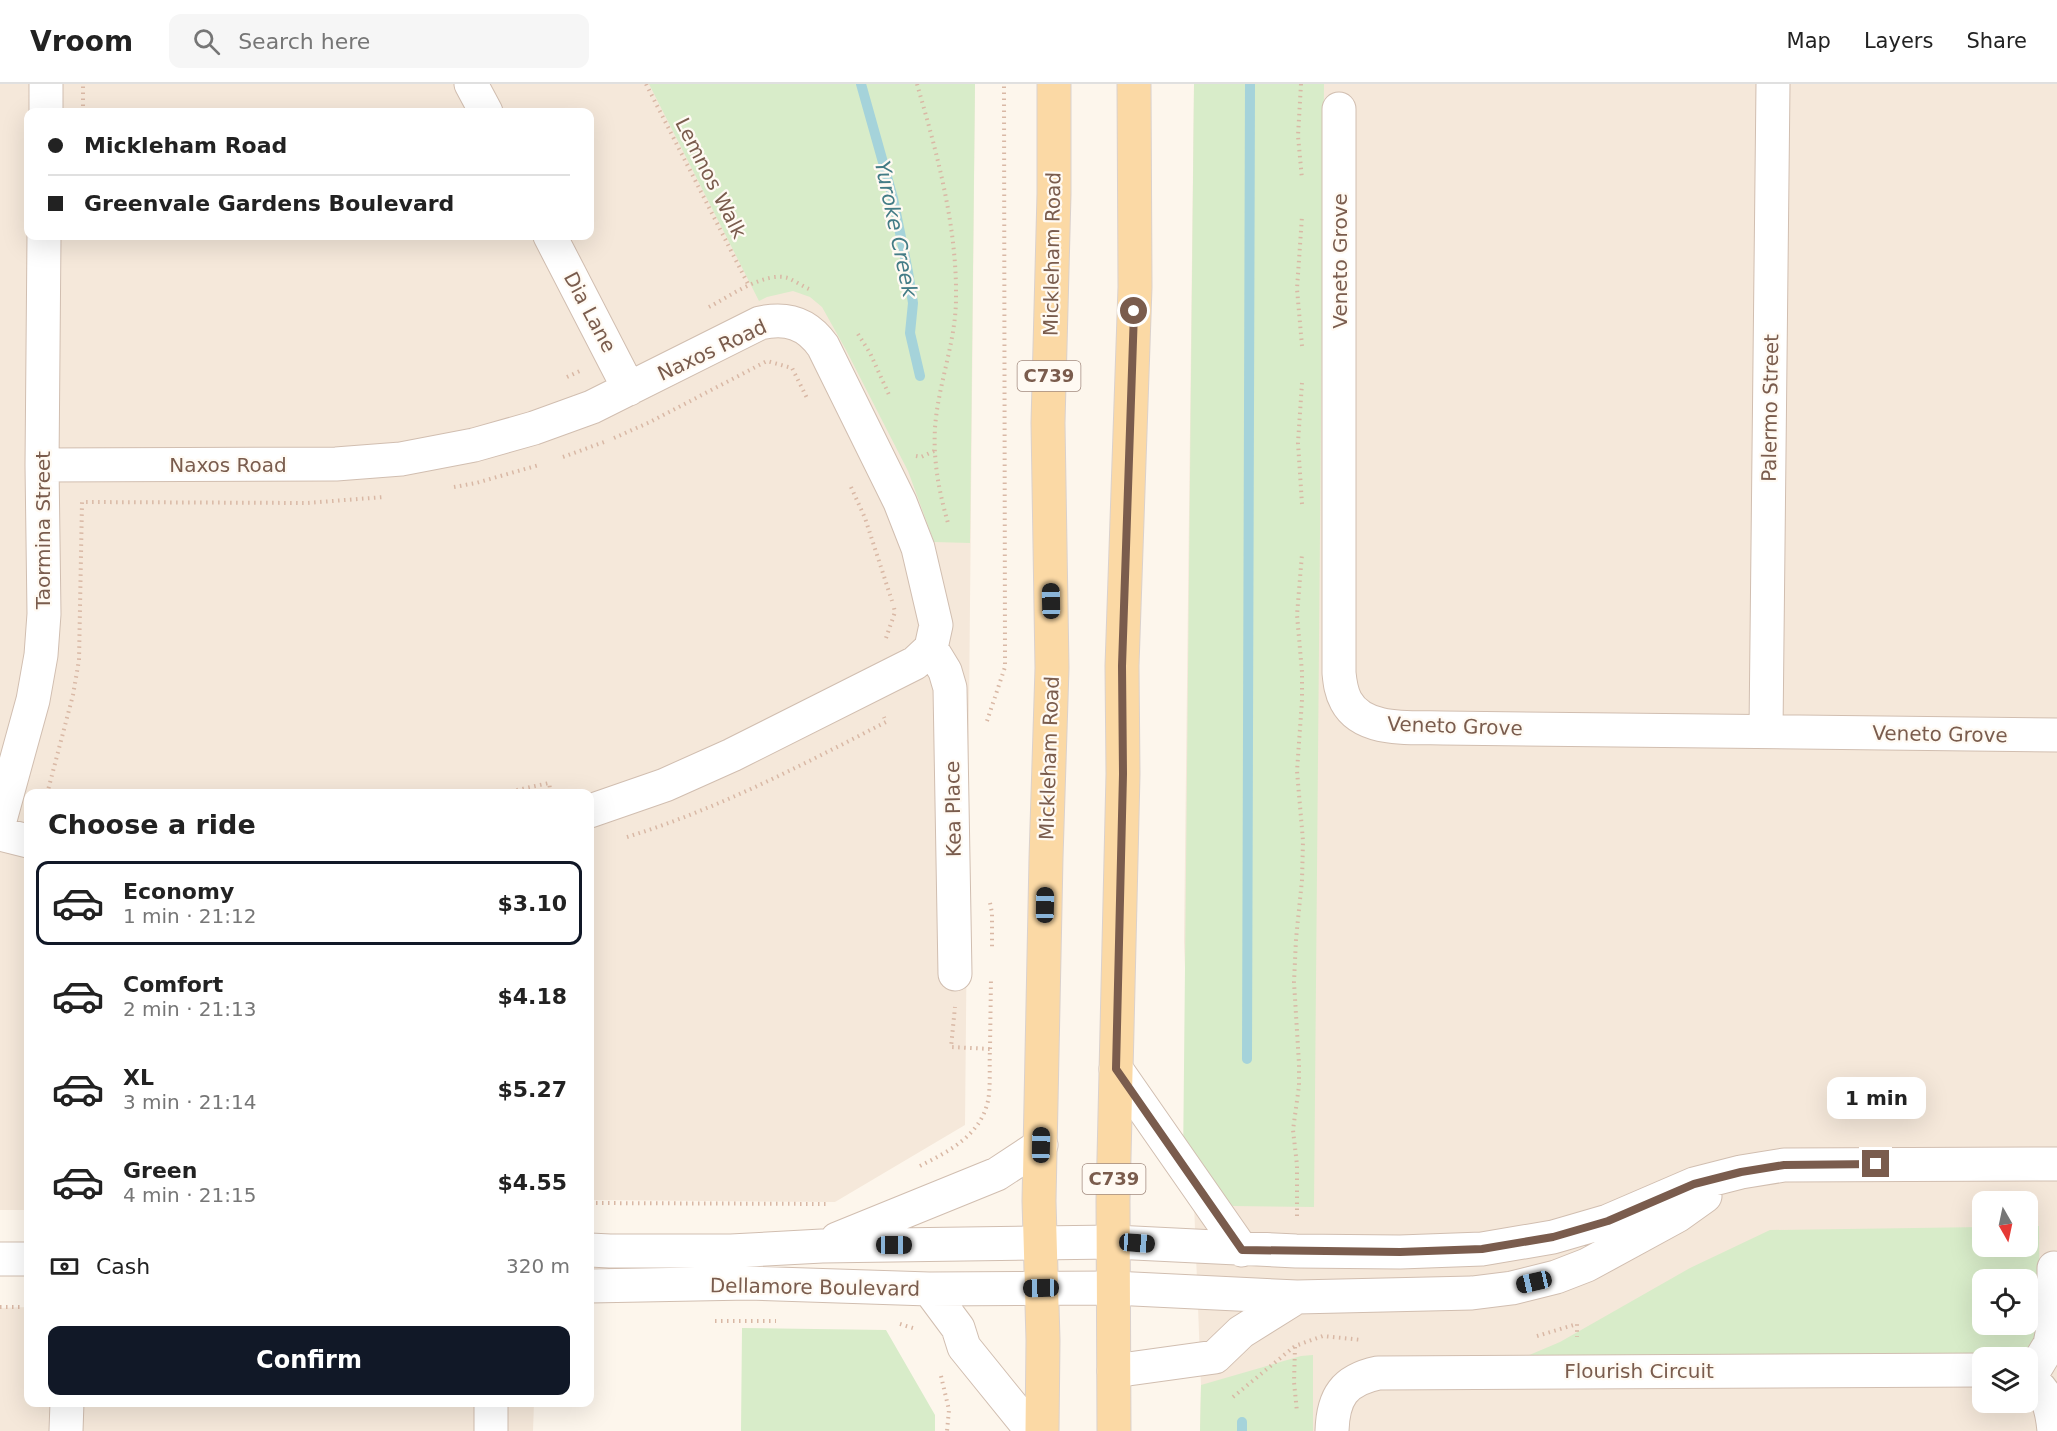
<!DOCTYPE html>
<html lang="en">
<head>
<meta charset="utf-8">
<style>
	:root { --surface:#fff; --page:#f6f6f6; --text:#222; --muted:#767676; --line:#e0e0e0; --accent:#111827 }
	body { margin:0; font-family:"DejaVu Sans",sans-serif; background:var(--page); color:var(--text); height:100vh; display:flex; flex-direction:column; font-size:22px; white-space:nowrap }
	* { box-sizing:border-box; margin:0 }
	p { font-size:20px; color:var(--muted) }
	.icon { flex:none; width:33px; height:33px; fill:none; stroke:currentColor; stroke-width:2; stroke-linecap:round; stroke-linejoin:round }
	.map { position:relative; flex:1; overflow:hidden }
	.sheet { position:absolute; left:24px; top:705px; width:570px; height:618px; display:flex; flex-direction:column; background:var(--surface); border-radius:12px; box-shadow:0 6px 24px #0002 }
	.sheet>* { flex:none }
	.guide { position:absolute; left:24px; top:24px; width:570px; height:132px; border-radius:12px; box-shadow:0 6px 24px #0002; display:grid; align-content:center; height:132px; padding:0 24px; background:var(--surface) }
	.needle { width:39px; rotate:171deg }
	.controls { position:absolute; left:1972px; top:1107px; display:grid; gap:12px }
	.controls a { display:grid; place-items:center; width:66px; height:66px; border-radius:12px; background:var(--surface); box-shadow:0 6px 24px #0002; font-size:30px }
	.end { position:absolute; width:27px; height:27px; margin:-14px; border:8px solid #7a5c4d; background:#fff; box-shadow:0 0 0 3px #fff }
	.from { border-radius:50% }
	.bubble { position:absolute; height:42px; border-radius:12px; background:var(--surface); box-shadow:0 6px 24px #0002; font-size:20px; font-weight:700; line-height:42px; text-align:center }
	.car { position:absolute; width:18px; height:36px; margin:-18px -9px; border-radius:8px; box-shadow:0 0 4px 2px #0007; background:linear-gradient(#222 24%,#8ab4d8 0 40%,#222 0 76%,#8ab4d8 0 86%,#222 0) }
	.guide b { display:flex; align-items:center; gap:21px; height:57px; font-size:22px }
	.guide b+b { border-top:2px solid var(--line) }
	.guide i { width:15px; height:15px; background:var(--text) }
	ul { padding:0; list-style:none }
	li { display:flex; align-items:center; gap:18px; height:84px; margin:0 12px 9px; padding:0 12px; border:3px solid transparent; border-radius:12px }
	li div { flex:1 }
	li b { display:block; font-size:22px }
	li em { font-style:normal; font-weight:700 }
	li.selected { border-color:var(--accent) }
	li>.icon { width:54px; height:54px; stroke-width:1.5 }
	h2 { padding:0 24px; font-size:27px; line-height:72px }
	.pay { display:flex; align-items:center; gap:15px; height:66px; padding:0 24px; font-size:22px }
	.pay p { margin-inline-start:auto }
	.cta { display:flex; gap:12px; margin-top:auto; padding:12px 24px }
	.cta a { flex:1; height:69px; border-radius:12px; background:var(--accent); color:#fff; font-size:24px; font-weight:700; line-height:69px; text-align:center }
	header { display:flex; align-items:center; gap:36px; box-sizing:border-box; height:84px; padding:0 30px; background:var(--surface); border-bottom:2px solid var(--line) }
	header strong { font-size:28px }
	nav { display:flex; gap:33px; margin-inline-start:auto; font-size:21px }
	.search { width:420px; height:54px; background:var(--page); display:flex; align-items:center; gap:15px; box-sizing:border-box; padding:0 21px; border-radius:12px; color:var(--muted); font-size:22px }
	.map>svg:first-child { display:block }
</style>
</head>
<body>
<header>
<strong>Vroom</strong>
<div class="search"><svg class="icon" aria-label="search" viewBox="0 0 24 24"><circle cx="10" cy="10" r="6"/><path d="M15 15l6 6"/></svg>Search here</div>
<nav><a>Map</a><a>Layers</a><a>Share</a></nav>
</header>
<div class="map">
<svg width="2057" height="1347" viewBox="0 0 2057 1347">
	<rect width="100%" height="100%" fill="#fdf6ec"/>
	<!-- residential -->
	<path fill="#f5e8da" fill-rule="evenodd" d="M0 0H975L965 1041 835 1118 590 1116V710H28V1126H0ZM28 28H590V152H28Z
		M1194 0H2057V1347H1200L1201 1301 1184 858ZM1983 1118H2028V1162H1983ZM1983 1196H2028V1240H1983ZM1983 1274H2028V1318H1983Z
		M28 1223V1318L534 1319 533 1347H0V1224Z"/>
	<!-- green -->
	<path fill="#d8ecc9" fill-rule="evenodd" d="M649 0H975L970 459 934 458 908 387 846 266 822 223 810 213 793 207 767 213 759 217Z
		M1194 0H1324L1314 1123 1233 1122 1183 1081Z
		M2028 1142H2039L2040 1250 2024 1271 1527 1272 1560 1258 1690 1184 1770 1146 1983 1143V1162H2028ZM1983 1196H2028V1240H1983Z
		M742 1244 886 1246 935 1331V1347H741Z
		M1313 1271V1347H1200L1201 1301 1301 1272Z"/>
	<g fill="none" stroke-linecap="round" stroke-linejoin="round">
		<!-- stream -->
		<path stroke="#a5d3da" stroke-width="10" d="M861 0 893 114 908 188 913 219 910 249 920 292
			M1247 975 1250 0
			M1242 1347V1338"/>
		<!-- minor casing -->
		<g stroke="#d1beb0" stroke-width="35">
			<path id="minor" d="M471 0 486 28
				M1339 25V589C1340 599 1341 608 1346 617 1363 649 1412 643 1443 644L2057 651
				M46 28V0
				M550 152 629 305
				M42 381 336 380 401 375 474 361 534 344 592 323 760 239C787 233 807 239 823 262L900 418 918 464 936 541 931 564 915 579 732 671 665 701 590 727
				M931 564 945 587 950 604 955 890
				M1766 647 1773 0
				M0 736 33 616 41 571 44 530 42 381 44 152
				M0 750 28 757
				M1116 985 1242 1166
				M837 1155 997 1090 1041 1061
				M590 1166 610 1167H731L822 1162 1114 1158 1296 1167 1400 1168 1482 1165 1553 1153 1608 1137 1694 1100 1741 1088 1784 1081 2057 1080
				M0 1175H28
				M590 1202 749 1199 929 1205 1113 1204 1297 1213 1472 1209 1512 1204 1556 1193 1587 1181 1677 1132 1705 1112
				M929 1205 958 1244 964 1263 1032 1347
				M1114 1287 1215 1273 1241 1248 1297 1213
				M2028 1294C2048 1307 2052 1325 2054 1347
				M2029 1295 2050 1260 2054 1239V1184
				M66 1347 67 1318
				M491 1347V1318
				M1332 1347C1333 1313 1344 1296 1378 1289L1983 1286"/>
		</g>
		<!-- major casing -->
		<g stroke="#dad1cd" stroke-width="35">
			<path id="major" d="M1042 1347 1043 1256 1039 1117 1046 774 1052 584 1048 339 1054 110V0
				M1114 1347 1113 1116 1123 690 1122 582 1135 203 1134 0"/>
		</g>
		<!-- path -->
		<path stroke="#d9b8a5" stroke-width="4" stroke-dasharray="1.5 4.5" stroke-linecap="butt" d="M646 0 749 202
			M917 0C937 69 957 142 956 214 956 258 938 300 935 344 933 376 939 408 948 439
			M1301 0 1298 52 1302 95
			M83 28V0
			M709 223C730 212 765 187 788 194 795 197 802 202 809 205
			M858 250 870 269 890 313
			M1302 262 1297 205 1302 132
			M567 293 582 286
			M614 354 650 338 767 277 792 284 808 316
			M916 372 921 373 934 367
			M563 373 604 358
			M454 403 476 399 539 381
			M851 403 865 434 892 517
			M1302 420 1298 359 1302 299
			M886 554 895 528 894 524
			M987 637 1005 583 1004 0
			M47 710 73 611 79 576 82 418 307 419 384 413
			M499 710 549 699 551 710
			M627 753C718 725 802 681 886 638L884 633
			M990 819 992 829V865
			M990 965 991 894
			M920 1082C949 1067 980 1052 988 1017 991 1001 989 981 990 965L951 963 955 923
			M590 1119 828 1120
			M1297 1132V1081L1293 1046 1299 1002V980L1294 898 1296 855 1302 796 1303 757 1297 687 1302 616V588L1297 531 1302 470
			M0 1223H28
			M715 1237H776
			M900 1240 916 1245
			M1537 1252 1577 1240V1253
			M1295 1263 1294 1298 1297 1328
			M941 1292 949 1326 947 1347
			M1233 1313 1295 1262 1323 1252 1362 1256"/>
		<!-- minor -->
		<use href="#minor" stroke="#fff" stroke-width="33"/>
		<!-- major -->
		<use href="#major" stroke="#fbd9a5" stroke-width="33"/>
	</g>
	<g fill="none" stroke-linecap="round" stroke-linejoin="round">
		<!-- route -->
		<path stroke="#7a5c4d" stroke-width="8" d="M1134 227 1122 582 1123 690 1116 985 1242 1166 1400 1168 1482 1165 1553 1153 1608 1137 1694 1100 1741 1088 1784 1081 1876 1080"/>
	</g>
	<g text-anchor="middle" stroke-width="4.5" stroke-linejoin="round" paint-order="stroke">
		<!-- shield labels -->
		<g fill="#fffaf3" stroke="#a28b7f" stroke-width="1.5">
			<rect x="1017.5" y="277" width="63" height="30" rx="4.5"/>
			<rect x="1082.5" y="1080" width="63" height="30" rx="4.5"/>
		</g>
		<g font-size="18" font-weight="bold" fill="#7a5c4d">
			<text x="1049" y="298">C739</text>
			<text x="1114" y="1101">C739</text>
		</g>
		<!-- street labels -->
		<g font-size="20" fill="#7a5c4d" stroke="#fffaf3">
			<text transform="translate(711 94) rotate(63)" y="7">Lemnos Walk</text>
			<text transform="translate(1052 170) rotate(-89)" y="7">Mickleham Road</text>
			<text transform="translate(1340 177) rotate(-90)" y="7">Veneto Grove</text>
			<text transform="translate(590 228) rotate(62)" y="7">Dia Lane</text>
			<text transform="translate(712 266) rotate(-25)" y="7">Naxos Road</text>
			<text transform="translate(1770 324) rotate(-89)" y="7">Palermo Street</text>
			<text x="228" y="388">Naxos Road</text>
			<text transform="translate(43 446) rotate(-90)" y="7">Taormina Street</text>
			<text transform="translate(1455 642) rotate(2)" y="7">Veneto Grove</text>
			<text transform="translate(1940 650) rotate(1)" y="7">Veneto Grove</text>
			<text transform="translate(1049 674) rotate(-88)" y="7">Mickleham Road</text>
			<text transform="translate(953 725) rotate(-91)" y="7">Kea Place</text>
			<text transform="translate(815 1203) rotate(1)" y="7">Dellamore Boulevard</text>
			<text x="1639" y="1294">Flourish Circuit</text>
		</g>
		<!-- water labels -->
		<g font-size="21" font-style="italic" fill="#437c86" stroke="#fffaf3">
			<text transform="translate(896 145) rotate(78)" y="7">Yuroke Creek</text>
		</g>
	</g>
</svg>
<div class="controls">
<a><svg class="needle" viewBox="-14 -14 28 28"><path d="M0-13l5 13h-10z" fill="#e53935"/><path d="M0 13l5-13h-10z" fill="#767676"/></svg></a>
<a><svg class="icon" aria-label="locate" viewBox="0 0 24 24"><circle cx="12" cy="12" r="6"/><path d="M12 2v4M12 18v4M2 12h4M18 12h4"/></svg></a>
<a><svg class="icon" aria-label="layers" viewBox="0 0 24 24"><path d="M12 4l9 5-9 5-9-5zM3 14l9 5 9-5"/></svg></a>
</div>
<i class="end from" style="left:1134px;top:227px"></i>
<i class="end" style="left:1876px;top:1080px"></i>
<div class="bubble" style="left:1827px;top:993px;width:99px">1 min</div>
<i class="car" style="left:1051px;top:517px;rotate:359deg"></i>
<i class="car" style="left:1045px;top:821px;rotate:1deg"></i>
<i class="car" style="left:1041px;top:1061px;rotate:1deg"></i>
<i class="car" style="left:1137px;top:1159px;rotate:94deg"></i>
<i class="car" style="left:894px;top:1161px;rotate:90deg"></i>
<i class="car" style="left:1534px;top:1198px;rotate:257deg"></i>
<i class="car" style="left:1041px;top:1204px;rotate:269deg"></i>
<div class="guide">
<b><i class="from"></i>Mickleham Road</b>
<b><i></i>Greenvale Gardens Boulevard</b>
</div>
<section class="sheet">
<h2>Choose a ride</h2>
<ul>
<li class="selected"><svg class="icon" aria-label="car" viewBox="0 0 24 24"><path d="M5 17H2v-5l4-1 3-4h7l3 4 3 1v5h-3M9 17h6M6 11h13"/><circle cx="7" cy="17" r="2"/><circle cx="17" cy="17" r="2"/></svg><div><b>Economy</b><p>1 min · 21:12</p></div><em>$3.10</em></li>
<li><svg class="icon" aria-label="car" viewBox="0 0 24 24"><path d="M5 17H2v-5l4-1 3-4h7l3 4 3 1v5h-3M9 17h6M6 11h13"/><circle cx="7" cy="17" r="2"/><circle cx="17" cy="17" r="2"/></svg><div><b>Comfort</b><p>2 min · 21:13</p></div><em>$4.18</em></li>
<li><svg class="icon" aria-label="car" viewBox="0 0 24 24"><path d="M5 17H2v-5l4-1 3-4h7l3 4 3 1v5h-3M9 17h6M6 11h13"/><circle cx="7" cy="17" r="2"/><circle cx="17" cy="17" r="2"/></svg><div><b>XL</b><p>3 min · 21:14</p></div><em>$5.27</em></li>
<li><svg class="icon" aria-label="car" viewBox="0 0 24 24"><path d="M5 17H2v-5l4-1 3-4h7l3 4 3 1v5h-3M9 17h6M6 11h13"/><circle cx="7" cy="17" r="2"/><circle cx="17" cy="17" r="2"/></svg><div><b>Green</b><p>4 min · 21:15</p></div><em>$4.55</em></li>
</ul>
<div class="pay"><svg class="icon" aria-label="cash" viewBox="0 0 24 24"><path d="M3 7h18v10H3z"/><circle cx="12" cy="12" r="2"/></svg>Cash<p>320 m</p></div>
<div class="cta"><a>Confirm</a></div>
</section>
</div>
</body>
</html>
